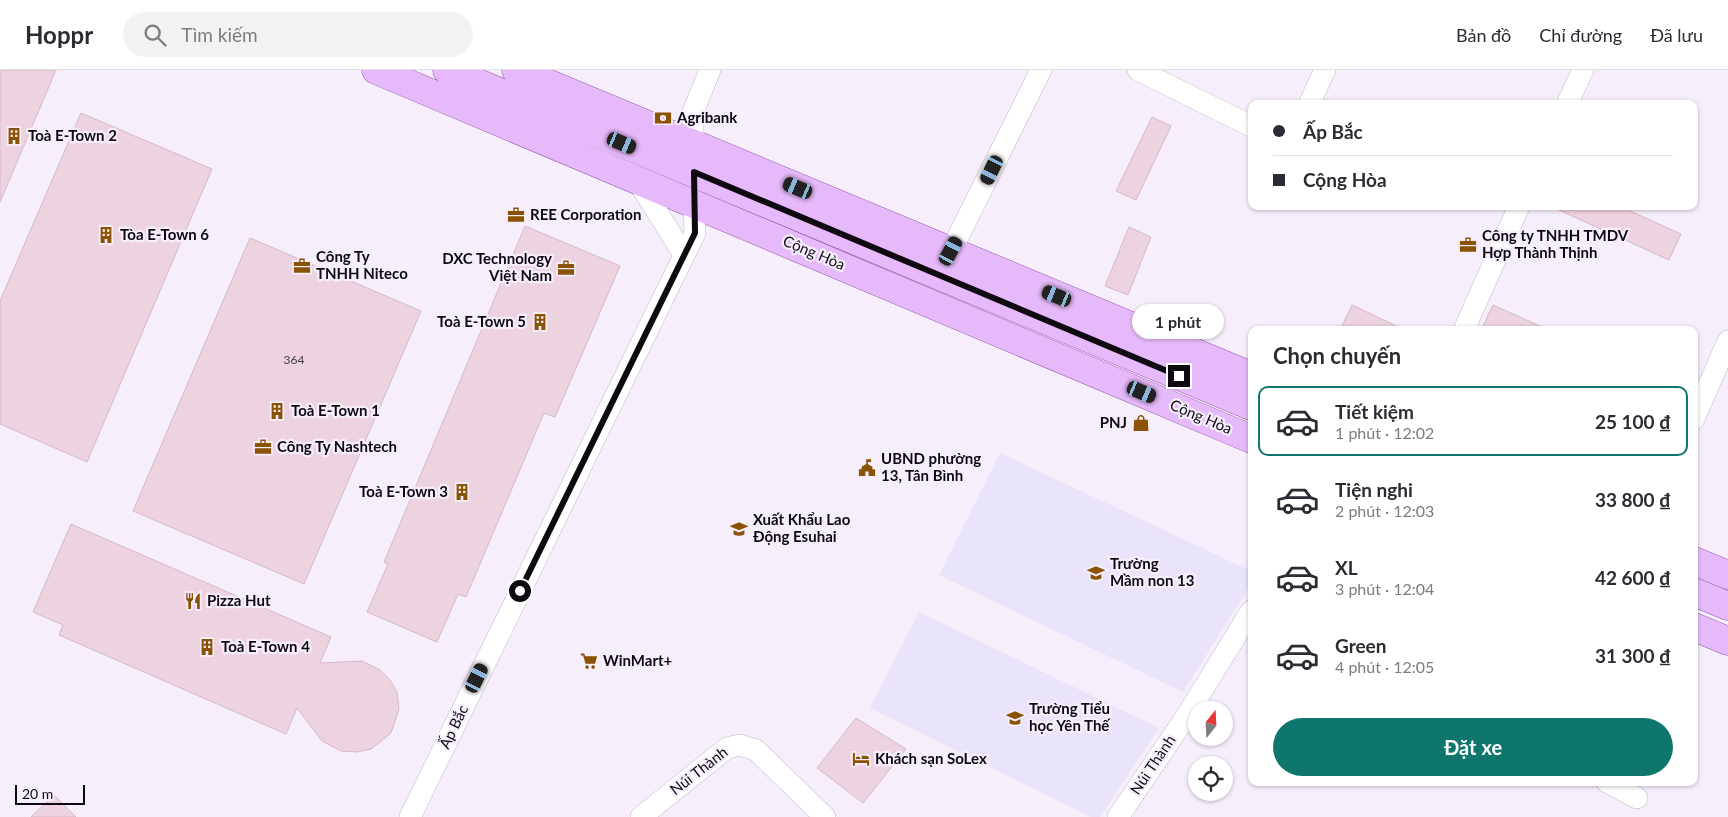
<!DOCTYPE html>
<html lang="vi">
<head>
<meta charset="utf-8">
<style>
	:root { --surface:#fff; --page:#f2f2f3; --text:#2b2b33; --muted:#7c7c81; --line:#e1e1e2; --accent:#0f766e }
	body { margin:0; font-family:Lato,sans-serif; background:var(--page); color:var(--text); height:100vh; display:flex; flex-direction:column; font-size:19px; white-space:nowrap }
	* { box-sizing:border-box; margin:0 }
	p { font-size:16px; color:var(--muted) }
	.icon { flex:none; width:28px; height:28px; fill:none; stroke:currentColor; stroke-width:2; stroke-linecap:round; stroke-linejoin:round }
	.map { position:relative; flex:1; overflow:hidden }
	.side { position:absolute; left:1248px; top:256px; width:450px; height:460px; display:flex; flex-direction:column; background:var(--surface); border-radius:10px; box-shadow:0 1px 4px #0004 }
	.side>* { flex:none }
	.banner { position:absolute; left:1248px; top:30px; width:450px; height:110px; border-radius:10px; box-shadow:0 1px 4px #0004; display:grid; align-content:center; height:110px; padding:0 25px; background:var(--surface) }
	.needle { width:32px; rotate:18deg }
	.controls { position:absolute; left:1188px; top:631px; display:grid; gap:10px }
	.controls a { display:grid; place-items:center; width:45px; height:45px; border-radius:50%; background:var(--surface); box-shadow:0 1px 4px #0004; font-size:25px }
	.scale { position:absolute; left:15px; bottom:12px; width:70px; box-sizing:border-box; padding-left:5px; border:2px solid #0f0a12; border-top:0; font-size:14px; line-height:18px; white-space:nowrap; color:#0f0a12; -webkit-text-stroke:4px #f7eefc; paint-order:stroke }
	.end { position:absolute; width:22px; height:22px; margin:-11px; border:6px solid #0f0a12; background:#fff; box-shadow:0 0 0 2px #fff }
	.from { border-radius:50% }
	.bubble { position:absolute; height:35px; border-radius:18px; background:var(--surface); box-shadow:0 1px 4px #0004; font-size:16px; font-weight:700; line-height:35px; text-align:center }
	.car { position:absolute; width:15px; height:30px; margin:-15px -8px; border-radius:6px; box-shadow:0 0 4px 1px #0007; background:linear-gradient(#222 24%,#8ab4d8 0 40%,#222 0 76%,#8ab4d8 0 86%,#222 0) }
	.banner b { display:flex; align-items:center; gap:18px; height:48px; font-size:19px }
	.banner b+b { border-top:1px solid var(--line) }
	.banner i { width:12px; height:12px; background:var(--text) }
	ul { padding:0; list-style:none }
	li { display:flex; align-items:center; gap:15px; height:70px; margin:0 10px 8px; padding:0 15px; border:2px solid transparent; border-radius:10px }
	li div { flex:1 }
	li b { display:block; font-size:19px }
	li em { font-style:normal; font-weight:700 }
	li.selected { border-color:var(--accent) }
	li>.icon { width:45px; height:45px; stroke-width:1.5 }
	h2 { padding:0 25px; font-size:22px; line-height:60px }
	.primary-button { display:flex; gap:10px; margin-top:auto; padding:10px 25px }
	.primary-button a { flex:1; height:58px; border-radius:30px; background:var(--accent); color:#fff; font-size:20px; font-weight:700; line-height:58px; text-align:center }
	header { display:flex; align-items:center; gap:30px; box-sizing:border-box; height:70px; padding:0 25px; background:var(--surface); border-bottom:1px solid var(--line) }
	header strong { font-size:24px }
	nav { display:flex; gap:28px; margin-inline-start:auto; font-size:18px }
	.search { width:350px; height:45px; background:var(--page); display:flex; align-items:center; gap:12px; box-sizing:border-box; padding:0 18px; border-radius:28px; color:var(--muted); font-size:19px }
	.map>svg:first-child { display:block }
</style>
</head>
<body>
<header>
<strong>Hoppr</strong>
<div class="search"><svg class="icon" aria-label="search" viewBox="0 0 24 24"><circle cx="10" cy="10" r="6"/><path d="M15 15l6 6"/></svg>Tìm kiếm</div>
<nav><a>Bản đồ</a><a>Chỉ đường</a><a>Đã lưu</a></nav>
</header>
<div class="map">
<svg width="1728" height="747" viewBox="0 0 1728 747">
	<rect width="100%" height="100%" fill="#f7eefc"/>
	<!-- education -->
	<path fill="#e9e4fa" d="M1000 383 1251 501V511L1245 524 1183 622 939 505Z
		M919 542 1159 658 1100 747H1091L870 638Z"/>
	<!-- building -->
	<path fill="#edd2e0" stroke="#d4b9c7" d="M0 0H56L0 132Z
		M81 43 212 99 87 392 0 354V231Z
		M1152 47 1171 56 1136 130 1116 121Z
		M1550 136H1619L1681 164 1669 190Z
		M525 156 620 196 555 347 544 343 466 527 458 524 437 572 367 542 388 494 384 492Z
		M1129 157 1151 167 1128 225 1105 216Z
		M250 168 421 241 304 514 133 441Z
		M1352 235 1405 260H1340Z
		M1493 235 1549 260H1481Z
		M71 454 331 567 320 593 362 591 380 600 390 610 397 622 399 639 391 663 371 679 357 682 341 681 322 671 297 638 286 664 59 565 63 555 33 542Z
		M856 648 906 679 863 733 817 698Z
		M54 725 76 747H31Z"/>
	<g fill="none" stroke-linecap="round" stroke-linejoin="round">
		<!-- street casing -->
		<g stroke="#c6b7ce" stroke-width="22">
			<path id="street" d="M1138 0 1251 56
				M1309 34 1325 0
				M1567 34 1583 0
				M693 74V42L710 0
				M636 108 684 185
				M951 181 1041 0
				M1464 260 1519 136
				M1694 349 1728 271
				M1607 712 1637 728
				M410 747 695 163 694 132
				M641 747 727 678 740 675 756 680 825 747
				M1118 747 1186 647 1251 541"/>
		</g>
		<!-- primary casing -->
		<g stroke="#905da6" stroke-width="29">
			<path id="primary" d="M376 0 1251 369
				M447 0 1251 336
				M516 0 1251 306
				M1694 491 1728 505
				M1694 522 1728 536
				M1694 557 1728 571"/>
		</g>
		<!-- street -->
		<use href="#street" stroke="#fff" stroke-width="21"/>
		<!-- primary -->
		<use href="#primary" stroke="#e6b9fa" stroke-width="28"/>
	</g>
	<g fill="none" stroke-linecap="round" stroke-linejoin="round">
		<!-- route -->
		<path stroke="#0f0a12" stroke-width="6" d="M520 521 695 163 694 102 1179 306"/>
	</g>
	<!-- icons -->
	<defs>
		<g id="bank-bare" transform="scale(1.35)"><path d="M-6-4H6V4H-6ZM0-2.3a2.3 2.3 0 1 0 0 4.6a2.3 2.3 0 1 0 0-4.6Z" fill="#8a5204" stroke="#f7eefc" stroke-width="2.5" paint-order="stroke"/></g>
		<g id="building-bare" transform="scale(1.35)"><path d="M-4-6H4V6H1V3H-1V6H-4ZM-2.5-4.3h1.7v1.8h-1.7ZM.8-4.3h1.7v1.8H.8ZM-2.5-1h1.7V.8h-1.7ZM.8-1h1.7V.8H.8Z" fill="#8a5204" stroke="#f7eefc" stroke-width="2.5" paint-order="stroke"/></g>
		<g id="office-bare" transform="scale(1.35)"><path d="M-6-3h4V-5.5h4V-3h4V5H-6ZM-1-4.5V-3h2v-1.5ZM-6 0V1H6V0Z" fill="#8a5204" stroke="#f7eefc" stroke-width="2.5" paint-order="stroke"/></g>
		<g id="shop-bare" transform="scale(1.35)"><path d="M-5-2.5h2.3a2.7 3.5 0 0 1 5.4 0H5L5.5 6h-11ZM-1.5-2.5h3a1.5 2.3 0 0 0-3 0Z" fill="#8a5204" stroke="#f7eefc" stroke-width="2.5" paint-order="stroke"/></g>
		<g id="civic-bare" transform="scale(1.35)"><path d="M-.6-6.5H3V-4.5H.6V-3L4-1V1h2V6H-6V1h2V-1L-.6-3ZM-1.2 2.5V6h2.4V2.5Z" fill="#8a5204" stroke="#f7eefc" stroke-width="2.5" paint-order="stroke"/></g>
		<g id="school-bare" transform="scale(1.35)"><path d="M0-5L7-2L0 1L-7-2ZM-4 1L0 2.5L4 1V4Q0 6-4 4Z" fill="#8a5204" stroke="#f7eefc" stroke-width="2.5" paint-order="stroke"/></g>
		<g id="restaurant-bare" transform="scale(1.35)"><path d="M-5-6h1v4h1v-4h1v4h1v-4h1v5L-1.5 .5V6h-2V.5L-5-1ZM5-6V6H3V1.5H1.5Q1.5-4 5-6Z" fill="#8a5204" stroke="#f7eefc" stroke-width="2.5" paint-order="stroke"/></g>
		<g id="supermarket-bare" transform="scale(1.35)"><path d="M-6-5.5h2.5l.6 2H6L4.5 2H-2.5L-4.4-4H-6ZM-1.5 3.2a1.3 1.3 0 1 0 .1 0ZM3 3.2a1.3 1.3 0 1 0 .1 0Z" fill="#8a5204" stroke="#f7eefc" stroke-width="2.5" paint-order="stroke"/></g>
		<g id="hotel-bare" transform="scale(1.35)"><path d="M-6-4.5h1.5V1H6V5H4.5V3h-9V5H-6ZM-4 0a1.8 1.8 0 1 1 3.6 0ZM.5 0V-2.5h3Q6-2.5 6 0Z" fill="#8a5204" stroke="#f7eefc" stroke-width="2.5" paint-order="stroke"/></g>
	</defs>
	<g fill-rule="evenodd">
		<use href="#bank-bare" x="663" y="48"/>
		<use href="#building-bare" x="14" y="66"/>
		<use href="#office-bare" x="516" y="145"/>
		<use href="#building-bare" x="106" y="165"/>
		<use href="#office-bare" x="1468" y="175"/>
		<use href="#office-bare" x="302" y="196"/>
		<use href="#office-bare" x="566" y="198"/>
		<use href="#building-bare" x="540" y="252"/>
		<use href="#building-bare" x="277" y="341"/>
		<use href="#shop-bare" x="1141" y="353"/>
		<use href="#office-bare" x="263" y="377"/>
		<use href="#civic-bare" x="867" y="398"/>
		<use href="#building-bare" x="462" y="422"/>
		<use href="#school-bare" x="739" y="459"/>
		<use href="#school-bare" x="1096" y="503"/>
		<use href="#restaurant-bare" x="193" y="531"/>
		<use href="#building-bare" x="207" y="577"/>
		<use href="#supermarket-bare" x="589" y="591"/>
		<use href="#school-bare" x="1015" y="648"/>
		<use href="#hotel-bare" x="861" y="689"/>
	</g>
	<g text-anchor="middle" stroke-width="4.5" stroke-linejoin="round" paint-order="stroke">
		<!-- number labels -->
		<g font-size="12" fill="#463c46">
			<text x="294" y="294">364</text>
		</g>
		<!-- poi labels -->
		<g font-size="15" font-weight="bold" fill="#0f0a12" stroke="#f7eefc" text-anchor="start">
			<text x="677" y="53">Agribank</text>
			<text x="28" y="71">Toà E-Town 2</text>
			<text x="530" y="150">REE Corporation</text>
			<text x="120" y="170">Tòa E-Town 6</text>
			<text x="1482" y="171">Công ty TNHH TMDV<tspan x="1482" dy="17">Hợp Thành Thịnh</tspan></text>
			<text x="316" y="192">Công Ty<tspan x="316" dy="17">TNHH Niteco</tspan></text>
			<text x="552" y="194" text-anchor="end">DXC Technology<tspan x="552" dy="17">Việt Nam</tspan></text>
			<text x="526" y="257" text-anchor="end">Toà E-Town 5</text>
			<text x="291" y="346">Toà E-Town 1</text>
			<text x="1127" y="358" text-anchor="end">PNJ</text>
			<text x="277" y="382">Công Ty Nashtech</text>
			<text x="881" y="394">UBND phường<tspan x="881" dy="17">13, Tân Bình</tspan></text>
			<text x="448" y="427" text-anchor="end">Toà E-Town 3</text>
			<text x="753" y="455">Xuất Khẩu Lao<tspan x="753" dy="17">Động Esuhai</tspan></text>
			<text x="1110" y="499">Trường<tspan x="1110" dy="17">Mầm non 13</tspan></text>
			<text x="207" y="536">Pizza Hut</text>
			<text x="221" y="582">Toà E-Town 4</text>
			<text x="603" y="596">WinMart+</text>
			<text x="1029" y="644">Trường Tiểu<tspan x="1029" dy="17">học Yên Thế</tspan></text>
			<text x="875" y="694">Khách sạn SoLex</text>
		</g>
		<!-- street labels -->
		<g font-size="15" fill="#0f0a12" stroke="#f7eefc">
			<text transform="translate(814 183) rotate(23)" y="5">Cộng Hòa</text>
			<text transform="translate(1201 347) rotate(23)" y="5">Cộng Hòa</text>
			<text transform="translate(454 657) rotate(-64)" y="5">Ấp Bắc</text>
			<text transform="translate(1153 695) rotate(-56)" y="5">Núi Thành</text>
			<text transform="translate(699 701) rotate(-38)" y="5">Núi Thành</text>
		</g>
	</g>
</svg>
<div class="controls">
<a><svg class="needle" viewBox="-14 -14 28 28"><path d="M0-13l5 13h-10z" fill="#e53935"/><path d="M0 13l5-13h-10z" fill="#7c7c81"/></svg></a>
<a><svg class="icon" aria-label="locate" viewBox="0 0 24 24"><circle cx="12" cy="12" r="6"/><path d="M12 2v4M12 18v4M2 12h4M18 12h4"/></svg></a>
</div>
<div class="scale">20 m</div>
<i class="end from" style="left:520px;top:521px"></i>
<i class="end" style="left:1179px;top:306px"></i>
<div class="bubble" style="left:1132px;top:234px;width:92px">1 phút</div>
<i class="car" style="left:622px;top:73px;rotate:113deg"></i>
<i class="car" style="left:992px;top:100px;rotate:206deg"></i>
<i class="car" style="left:798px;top:118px;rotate:293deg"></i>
<i class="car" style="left:951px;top:181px;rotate:28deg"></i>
<i class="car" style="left:1057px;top:226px;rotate:292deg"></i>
<i class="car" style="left:1142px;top:322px;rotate:113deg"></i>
<i class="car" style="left:477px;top:608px;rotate:26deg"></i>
<div class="banner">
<b><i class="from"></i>Ấp Bắc</b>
<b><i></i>Cộng Hòa</b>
</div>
<section class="side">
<h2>Chọn chuyến</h2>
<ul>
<li class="selected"><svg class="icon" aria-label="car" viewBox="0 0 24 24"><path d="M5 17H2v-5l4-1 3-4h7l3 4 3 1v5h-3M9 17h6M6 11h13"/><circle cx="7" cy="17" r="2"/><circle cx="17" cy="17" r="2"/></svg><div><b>Tiết kiệm</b><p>1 phút · 12:02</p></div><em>25 100 ₫</em></li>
<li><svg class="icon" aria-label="car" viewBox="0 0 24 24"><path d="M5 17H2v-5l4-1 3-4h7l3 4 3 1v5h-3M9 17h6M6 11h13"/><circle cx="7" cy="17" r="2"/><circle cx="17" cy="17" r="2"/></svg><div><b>Tiện nghi</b><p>2 phút · 12:03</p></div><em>33 800 ₫</em></li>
<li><svg class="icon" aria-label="car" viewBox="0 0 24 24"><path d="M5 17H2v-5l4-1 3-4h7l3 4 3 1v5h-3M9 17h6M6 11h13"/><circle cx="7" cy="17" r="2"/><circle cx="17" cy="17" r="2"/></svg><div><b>XL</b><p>3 phút · 12:04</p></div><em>42 600 ₫</em></li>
<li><svg class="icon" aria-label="car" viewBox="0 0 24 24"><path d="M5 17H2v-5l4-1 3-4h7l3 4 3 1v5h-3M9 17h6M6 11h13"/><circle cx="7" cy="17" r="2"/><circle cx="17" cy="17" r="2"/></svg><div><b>Green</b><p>4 phút · 12:05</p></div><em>31 300 ₫</em></li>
</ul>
<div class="primary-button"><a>Đặt xe</a></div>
</section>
</div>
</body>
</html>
